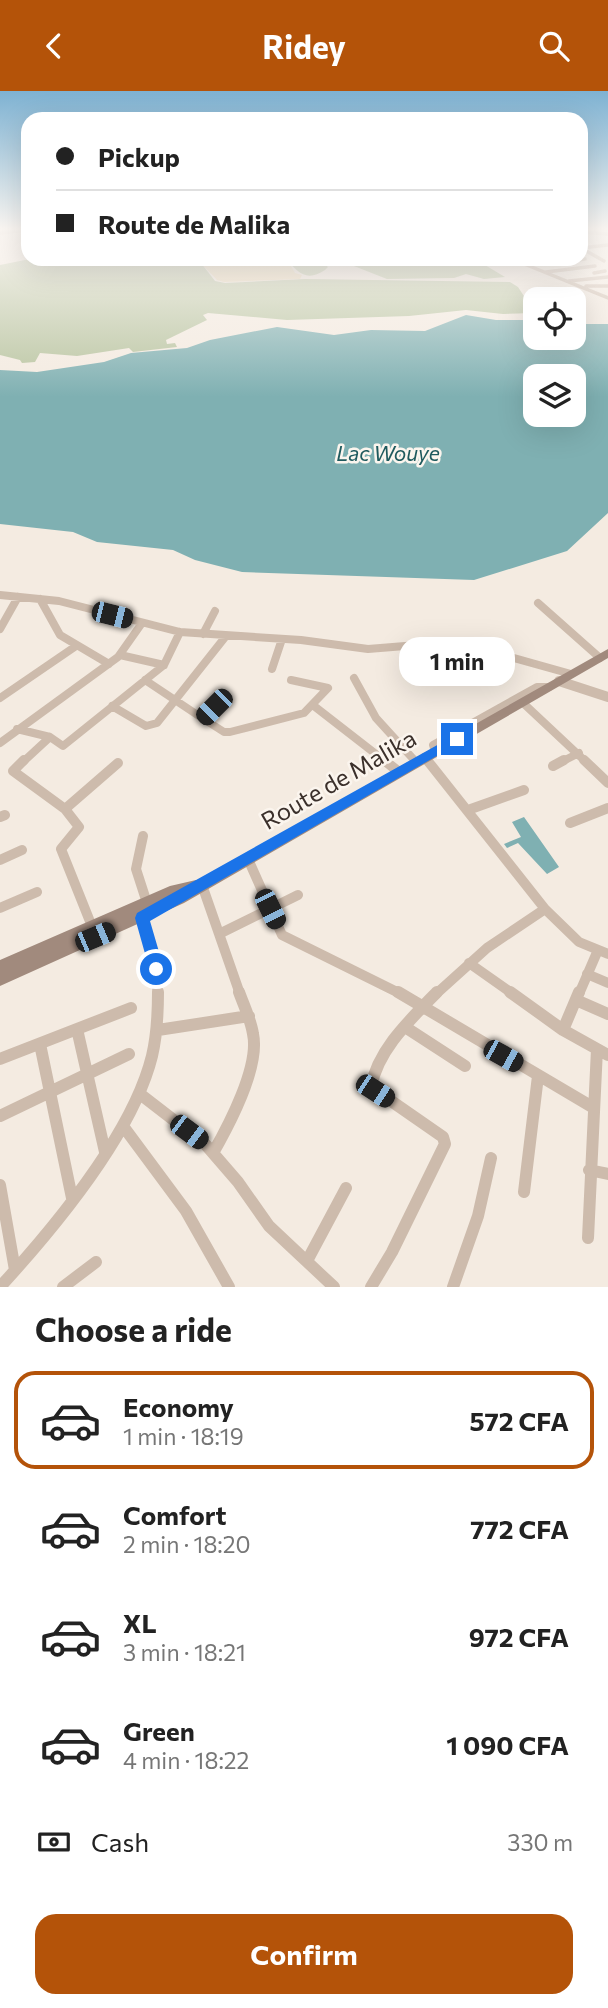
<!DOCTYPE html>
<html lang="en">
<head>
<meta charset="utf-8">
<style>
	:root { --surface:#fff; --page:#f6f6f6; --text:#222; --muted:#767676; --line:#e0e0e0; --accent:#b45309 }
	body { margin:0; font-family:Commissioner,sans-serif; background:var(--page); color:var(--text); height:100vh; display:flex; flex-direction:column; font-size:26px; white-space:nowrap }
	* { box-sizing:border-box; margin:0 }
	p { font-size:23px; color:var(--muted) }
	.icon { flex:none; width:38px; height:38px; fill:none; stroke:currentColor; stroke-width:2; stroke-linecap:round; stroke-linejoin:round }
	.map { position:relative; height:1196px; overflow:hidden }
	.panel { display:flex; flex-direction:column; background:var(--surface); flex:1 }
	.panel>* { flex:none }
	.hud { position:absolute; left:21px; top:21px; width:567px; height:154px; border-radius:21px; box-shadow:0 7px 28px #0002; display:grid; align-content:center; height:154px; padding:0 35px; background:var(--surface) }
	.fabs { position:absolute; left:523px; top:196px; display:grid; gap:14px }
	.fabs a { display:grid; place-items:center; width:63px; height:63px; border-radius:14px; background:var(--surface); box-shadow:0 7px 28px #0002; font-size:35px }
	.end { position:absolute; width:32px; height:32px; margin:-16px; border:9px solid #1a73e8; background:#fff; box-shadow:0 0 0 4px #fff }
	.from { border-radius:50% }
	.bubble { position:absolute; height:49px; border-radius:21px; background:var(--surface); box-shadow:0 7px 28px #0002; font-size:23px; font-weight:700; line-height:49px; text-align:center }
	.car { position:absolute; width:21px; height:42px; margin:-21px -10px; border-radius:9px; box-shadow:0 0 5px 2px #0007; background:linear-gradient(#222 24%,#8ab4d8 0 40%,#222 0 76%,#8ab4d8 0 86%,#222 0) }
	.hud b { display:flex; align-items:center; gap:24px; height:66px; font-size:26px }
	.hud b+b { border-top:2px solid var(--line) }
	.hud i { width:18px; height:18px; background:var(--text) }
	ul { padding:0; list-style:none }
	li { display:flex; align-items:center; gap:21px; height:98px; margin:0 14px 10px; padding:0 21px; border:4px solid transparent; border-radius:21px }
	li div { flex:1 }
	li b { display:block; font-size:26px }
	li em { font-style:normal; font-weight:700 }
	li.on { border-color:var(--accent) }
	li>.icon { width:63px; height:63px; stroke-width:1.5 }
	h2 { padding:0 35px; font-size:32px; line-height:84px }
	.pay { display:flex; align-items:center; gap:18px; height:77px; padding:0 35px; font-size:26px }
	.pay p { margin-inline-start:auto }
	.cta { display:flex; gap:14px; margin-top:auto; padding:14px 35px }
	.cta a { flex:1; height:80px; border-radius:21px; background:var(--accent); color:#fff; font-size:28px; font-weight:700; line-height:80px; text-align:center }
	header { display:flex; justify-content:space-between; align-items:center; height:91px; padding:0 35px; background:var(--accent); color:#fff; font-size:32px; font-weight:700 }
	.map>svg:first-child { display:block }
</style>
</head>
<body>
<header><svg class="icon" aria-label="back" viewBox="0 0 24 24"><path d="M15 5l-7 7 7 7"/></svg>Ridey<svg class="icon" aria-label="search" viewBox="0 0 24 24"><circle cx="10" cy="10" r="6"/><path d="M15 15l6 6"/></svg></header>
<div class="map">
<svg width="608" height="1196" viewBox="0 0 608 1196">
	<rect width="100%" height="100%" fill="#f4ebe1"/>
	<!-- green -->
	<path fill="#b8c4a0" d="M30 168H198L215 190 225 192 305 188 510 191 518 196 535 222 503 223 466 219 409 225 287 229 208 222 203 224 207 229 166 249 167 253 175 252 177 256 133 261 129 257 77 265 40 262 35 271 22 272 20 269 0 264V174Z
		M319 168 328 176 325 179C306 192 297 180 287 169Z
		M336 168H475L505 186 484 188 466 183 454 187 387 188Z"/>
	<!-- sand -->
	<path fill="#efdcb8" d="M229 168H287L295 182 302 184 300 188 224 191 217 189 198 169Z"/>
	<!-- water -->
	<path fill="#7fb0b2" fill-rule="evenodd" d="M466 224 496 229H535L536 247H574V233H608V422L567 460 474 489 242 481 195 469 173 459 97 451 73 441 0 433V279L37 281 104 271 131 262 187 257 210 249 277 236 334 244 371 239 425 240ZM536 285H574V324H536Z
		M524 726 559 776 547 783 518 752 507 757 504 753 521 746 512 731Z"/>
	<g fill="none" stroke-linecap="round" stroke-linejoin="round">
		<!-- minor-far3 -->
		<path stroke="#cdbbac" stroke-width="3.5" d="M581 141 608 143
			M0 142 28 139
			M581 157 608 154
			M581 157 604 170
			M512 168 608 207
			M546 169 553 173 585 168
			M546 181 595 175
			M594 182 605 180
			M569 190 608 186
			M586 195H608"/>
		<!-- minor-far2 -->
		<path stroke="#cdbbac" stroke-width="8" d="M0 504 59 510 180 541 301 549 368 558 442 552 467 554 571 583
			M40 508 60 544 109 573
			M538 512 600 567
			M0 538 18 506
			M203 543 215 520
			M120 564 164 574
			M272 578 282 548
			M354 587 376 627 416 671
			M145 589 202 627
			M225 604 202 627 224 641H230L304 622 328 597 291 589
			M0 607 76 555
			M522 611 586 671
			M112 615 146 635 157 632 226 545
			M314 615 386 671
			M17 638 50 646 63 655 164 574 180 541
			M0 652 118 566 142 532
			M435 660 433 654 537 596H549
			M424 666 428 671
			M23 671 50 646
			M561 671 579 662"/>
		<!-- minor-far1 -->
		<path stroke="#cdbbac" stroke-width="10" d="M24 669 13 680 65 718 79 736 61 758 93 838
			M384 669 399 681
			M427 669 545 818 579 851 608 863
			M584 669 608 692
			M553 675 564 669
			M65 718 118 672
			M468 719 524 699
			M0 726 5 724
			M570 732 608 717
			M143 745 136 778 147 812
			M248 768 282 844 401 903
			M0 769 22 759
			M202 794 240 903
			M0 817 37 801
			M142 826 153 866 158 903
			M219 843 298 804
			M469 872 513 903
			M587 883 608 892
			M436 903 487 857 545 818
			M579 903 598 859"/>
		<!-- minor -->
		<path stroke="#cdbbac" stroke-width="12" d="M398 901 594 1017
			M510 901 563 939 608 964
			M576 909 608 923
			M405 936 465 975
			M77 938 105 1061
			M158 939 249 925
			M563 939 579 901
			M40 953 72 1107
			M0 968 131 917
			M140 1003 206 1054 238 1091 269 1135 334 1196
			M0 1025 129 963
			M123 1035 186 1120 229 1196
			M213 1062C229 1034 260 975 253 943 251 929 244 915 239 901
			M589 1079 608 1083
			M0 1094 15 1179
			M524 1101 538 985
			M588 1147 597 958
			M307 1170 346 1097
			M0 1196C53 1138 133 1042 152 965 157 944 158 923 158 901
			M63 1196 96 1171
			M371 1196 392 1161 445 1053 443 1046 371 996C378 958 411 928 437 901
			M453 1196 478 1125 491 1067"/>
		<!-- tertiary -->
		<path stroke="#cdbbac" stroke-width="10" d="M559 590 608 606"/>
		<!-- secondary -->
		<path fill="#a18a7d" fill-rule="evenodd" d="M608 558V567L184 812 0 895V869L170 795 196 789 198 790Z"/>
	</g>
	<!-- sky -->
	<linearGradient id="sky" x2="0" y2="1"><stop stop-color="#7eb2d2"/><stop offset="0.45" stop-color="#faf6f2"/><stop offset="1" stop-color="#faf6f2" stop-opacity="0"/></linearGradient>
	<rect width="608" height="306" fill="url(#sky)"/>
	<!-- route -->
	<path fill="#1a73e8" d="M457 643 461 645V651L150 830 164 878 162 884H151L135 827 137 822Z"/>
	<g text-anchor="middle" stroke-width="5" stroke-linejoin="round" paint-order="stroke">
		<!-- far-water labels -->
		<g font-size="21" font-style="italic" fill="#1f5a5e" stroke="#fbf5ee">
			<text x="388" y="370">Lac Wouye</text>
		</g>
		<!-- street labels -->
		<g font-size="24" fill="#3b302b" stroke="#fbf5ee">
			<text transform="translate(339 689) rotate(-30)" y="8">Route de Malika</text>
		</g>
	</g>
</svg>
<div class="fabs">
<a><svg class="icon" aria-label="locate" viewBox="0 0 24 24"><circle cx="12" cy="12" r="6"/><path d="M12 2v4M12 18v4M2 12h4M18 12h4"/></svg></a>
<a><svg class="icon" aria-label="layers" viewBox="0 0 24 24"><path d="M12 4l9 5-9 5-9-5zM3 14l9 5 9-5"/></svg></a>
</div>
<i class="end from" style="left:156px;top:878px"></i>
<i class="end" style="left:457px;top:648px"></i>
<div class="bubble" style="left:399px;top:546px;width:116px">1 min</div>
<i class="car" style="left:112px;top:524px;rotate:104deg"></i>
<i class="car" style="left:214px;top:616px;rotate:225deg"></i>
<i class="car" style="left:270px;top:818px;rotate:154deg"></i>
<i class="car" style="left:95px;top:846px;rotate:67deg"></i>
<i class="car" style="left:503px;top:965px;rotate:119deg"></i>
<i class="car" style="left:375px;top:1000px;rotate:123deg"></i>
<i class="car" style="left:189px;top:1041px;rotate:127deg"></i>
<div class="hud">
<b><i class="from"></i>Pickup</b>
<b><i></i>Route de Malika</b>
</div>
</div>
<section class="panel">
<h2>Choose a ride</h2>
<ul>
<li class="on"><svg class="icon" aria-label="car" viewBox="0 0 24 24"><path d="M5 17H2v-5l4-1 3-4h7l3 4 3 1v5h-3M9 17h6M6 11h13"/><circle cx="7" cy="17" r="2"/><circle cx="17" cy="17" r="2"/></svg><div><b>Economy</b><p>1 min · 18:19</p></div><em>572 CFA</em></li>
<li><svg class="icon" aria-label="car" viewBox="0 0 24 24"><path d="M5 17H2v-5l4-1 3-4h7l3 4 3 1v5h-3M9 17h6M6 11h13"/><circle cx="7" cy="17" r="2"/><circle cx="17" cy="17" r="2"/></svg><div><b>Comfort</b><p>2 min · 18:20</p></div><em>772 CFA</em></li>
<li><svg class="icon" aria-label="car" viewBox="0 0 24 24"><path d="M5 17H2v-5l4-1 3-4h7l3 4 3 1v5h-3M9 17h6M6 11h13"/><circle cx="7" cy="17" r="2"/><circle cx="17" cy="17" r="2"/></svg><div><b>XL</b><p>3 min · 18:21</p></div><em>972 CFA</em></li>
<li><svg class="icon" aria-label="car" viewBox="0 0 24 24"><path d="M5 17H2v-5l4-1 3-4h7l3 4 3 1v5h-3M9 17h6M6 11h13"/><circle cx="7" cy="17" r="2"/><circle cx="17" cy="17" r="2"/></svg><div><b>Green</b><p>4 min · 18:22</p></div><em>1 090 CFA</em></li>
</ul>
<div class="pay"><svg class="icon" aria-label="cash" viewBox="0 0 24 24"><path d="M3 7h18v10H3z"/><circle cx="12" cy="12" r="2"/></svg>Cash<p>330 m</p></div>
<div class="cta"><a>Confirm</a></div>
</section>
</body>
</html>
